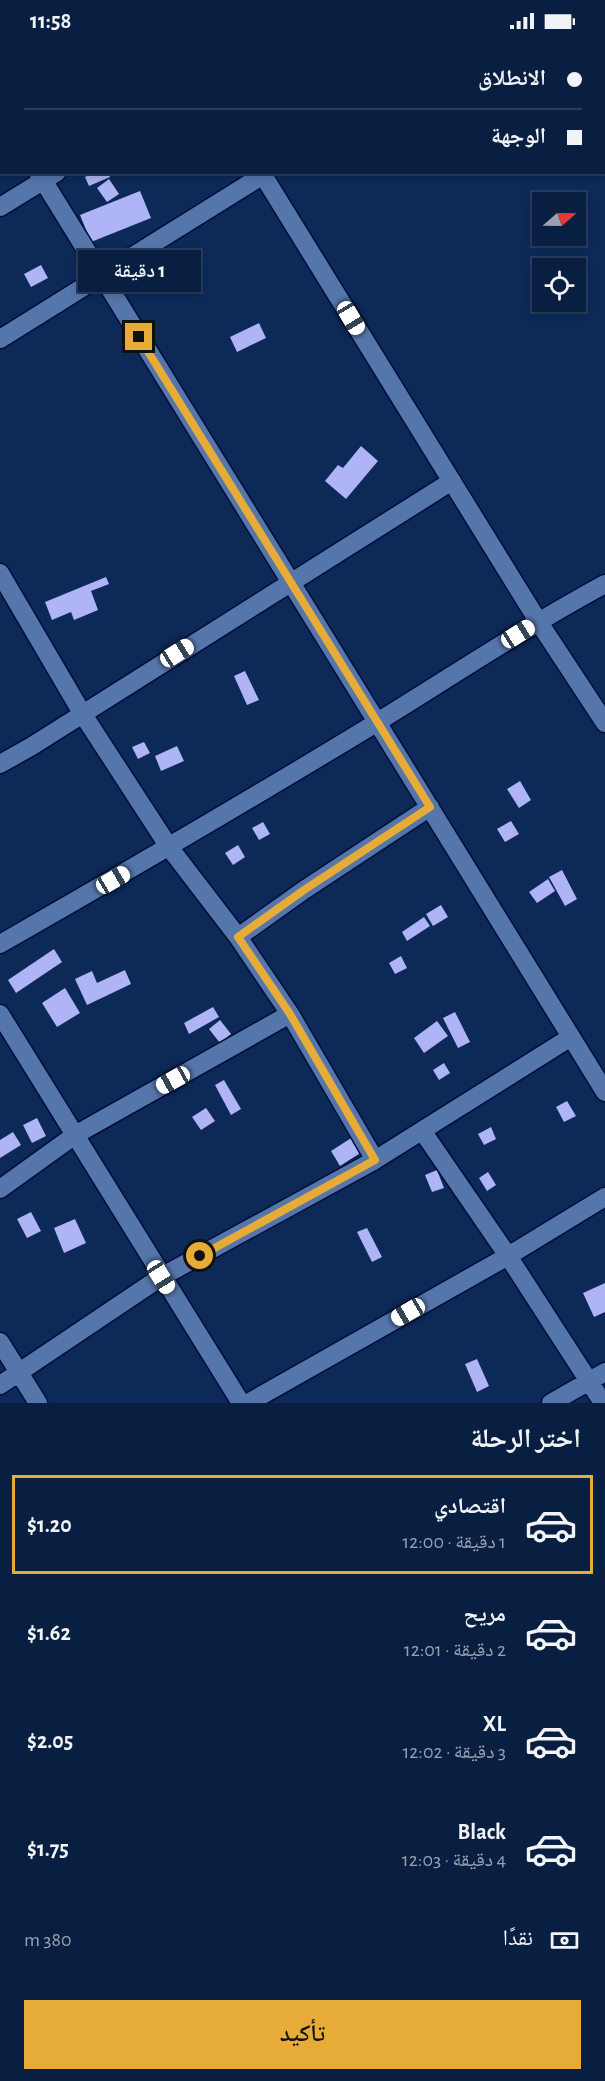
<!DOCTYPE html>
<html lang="ar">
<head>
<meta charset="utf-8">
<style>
	:root { --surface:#091f42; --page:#122749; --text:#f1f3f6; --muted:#99a2b2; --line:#293d5b; --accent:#e7ac37 }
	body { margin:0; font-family:"Alegreya Sans","Noto Naskh Arabic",sans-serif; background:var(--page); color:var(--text); direction:rtl; height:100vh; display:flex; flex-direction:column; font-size:22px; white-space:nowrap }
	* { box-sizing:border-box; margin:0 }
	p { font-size:20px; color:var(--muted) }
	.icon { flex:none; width:33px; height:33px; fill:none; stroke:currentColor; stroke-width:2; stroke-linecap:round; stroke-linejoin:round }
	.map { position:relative; height:1361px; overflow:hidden; direction:ltr }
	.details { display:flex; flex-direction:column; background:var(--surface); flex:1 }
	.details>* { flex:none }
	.top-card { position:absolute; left:0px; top:0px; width:606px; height:132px; box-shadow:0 3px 9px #0003,0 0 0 2px var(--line); direction:rtl; display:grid; align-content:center; height:132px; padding:0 24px; background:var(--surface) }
	.needle { width:39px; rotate:70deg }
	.fabs { position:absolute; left:532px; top:150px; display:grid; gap:12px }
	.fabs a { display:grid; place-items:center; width:54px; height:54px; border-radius:0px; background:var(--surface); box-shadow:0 3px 9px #0003,0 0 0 2px var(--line); font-size:30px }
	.end { position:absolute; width:27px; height:27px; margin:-14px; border:8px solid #e7ac37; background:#111; box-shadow:0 0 0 3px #111 }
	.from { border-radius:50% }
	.bubble { position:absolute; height:42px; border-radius:0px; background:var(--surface); box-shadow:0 3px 9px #0003,0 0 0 2px var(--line); font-size:20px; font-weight:600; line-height:42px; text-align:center; direction:rtl }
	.car { position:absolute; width:18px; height:36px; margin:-18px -9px; border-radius:8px; box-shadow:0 0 4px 2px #0007; background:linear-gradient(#fff 24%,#345 0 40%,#fff 0 76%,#345 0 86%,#fff 0) }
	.top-card b { display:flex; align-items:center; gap:21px; height:57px; font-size:22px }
	.top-card b+b { border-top:2px solid var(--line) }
	.top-card i { width:15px; height:15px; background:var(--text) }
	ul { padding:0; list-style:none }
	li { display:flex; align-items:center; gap:18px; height:99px; margin:0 12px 9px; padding:0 12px; border:3px solid transparent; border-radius:0px }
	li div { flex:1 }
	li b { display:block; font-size:22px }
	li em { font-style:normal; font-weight:600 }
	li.current { border-color:var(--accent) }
	li>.icon { width:54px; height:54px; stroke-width:1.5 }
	h2 { padding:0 24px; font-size:27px; line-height:72px }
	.pay { display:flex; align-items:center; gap:15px; height:66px; padding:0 24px; font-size:22px }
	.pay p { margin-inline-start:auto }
	.action { display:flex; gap:12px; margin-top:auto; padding:12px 24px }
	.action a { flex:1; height:69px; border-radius:0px; background:var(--accent); color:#111; font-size:24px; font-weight:600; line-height:69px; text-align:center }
	.status { display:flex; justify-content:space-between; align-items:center; height:42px; padding:0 30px; background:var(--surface); direction:ltr }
	.status svg { height:16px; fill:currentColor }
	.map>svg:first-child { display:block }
</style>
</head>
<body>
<div class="status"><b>11:58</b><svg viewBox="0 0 49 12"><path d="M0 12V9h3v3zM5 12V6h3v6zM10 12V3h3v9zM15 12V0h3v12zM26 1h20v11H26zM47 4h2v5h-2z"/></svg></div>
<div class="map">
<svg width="605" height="1361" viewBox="0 0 605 1361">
	<rect width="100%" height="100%" fill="#0c2958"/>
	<!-- building -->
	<path fill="#aeb4f5" d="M95 130H108L110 135 89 144 85 135Z
		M109 137 119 152 107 160 97 146Z
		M140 149 151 176 91 200 80 173Z
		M41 223 48 236 31 245 24 232Z
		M259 281 266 296 237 310 230 295Z
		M361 404 378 419 346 457 325 439 338 423 343 426Z
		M106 535 109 542 91 549 98 568 74 578 71 570 52 578 45 560Z
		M245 629 259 658 247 663 234 634Z
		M144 700 150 711 138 717 132 705Z
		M177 704 184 719 161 729 155 714Z
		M520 739 531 758 519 766 507 747Z
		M511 779 519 792 505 800 497 787Z
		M263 780 270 792 259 798 252 786Z
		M238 803 245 815 233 823 225 811Z
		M562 828 577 857 565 864 549 835Z
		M548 837 555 849 537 861 529 850Z
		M441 863 448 875 433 884 426 872Z
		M424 875 430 884 407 899 402 890Z
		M54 907 62 920 16 951 8 938Z
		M401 914 407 926 395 932 389 921Z
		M125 928 131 942 87 963 75 937 92 929 97 941Z
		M65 946 80 971 57 985 42 961Z
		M213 965 219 975 189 992 184 981Z
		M455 970 470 1000 458 1006 443 976Z
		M220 978 231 992 220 1001 209 987Z
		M437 979 448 994 424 1011 414 996Z
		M444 1021 450 1031 439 1038 433 1028Z
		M224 1038 241 1067 231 1073 215 1043Z
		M567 1059 576 1074 564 1080 556 1065Z
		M206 1066 215 1079 201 1088 192 1075Z
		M37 1076 46 1094 32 1101 23 1083Z
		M491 1085 496 1097 484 1103 478 1092Z
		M13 1090 21 1103 0 1116V1098Z
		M356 1093 365 1108 340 1124 331 1109Z
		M437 1128 444 1146 432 1150 425 1133Z
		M488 1130 496 1143 487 1149 479 1136Z
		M31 1170 41 1189 27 1196 17 1177Z
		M75 1177 86 1201 64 1211 54 1186Z
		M367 1186 382 1215 372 1220 357 1190Z
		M605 1241V1270L594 1275 583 1251Z
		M477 1317 489 1344 477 1350 465 1322Z"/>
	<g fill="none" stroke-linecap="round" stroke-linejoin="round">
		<!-- minor casing -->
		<g stroke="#000e3c" stroke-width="21">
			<path id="minor" d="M177 0 178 2
				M0 70 2 72
				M38 130 605 1050
				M261 130 538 579 605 681
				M0 165 57 130
				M0 297 263 133
				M0 531 82 671 169 805 238 895 290 972 375 1118
				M0 722 32 704 452 439
				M238 895 304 848 430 765
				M0 902C126 830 251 757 376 681 452 634 526 585 605 542
				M0 972 241 1361
				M423 1090 508 1214 603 1361
				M0 1147 75 1093 290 972
				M0 1300 38 1361
				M0 1343 161 1235 375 1118 571 995
				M248 1361 508 1214 605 1155
				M551 1361 605 1330"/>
		</g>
		<!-- minor -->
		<use href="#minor" stroke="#5476ab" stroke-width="18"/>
	</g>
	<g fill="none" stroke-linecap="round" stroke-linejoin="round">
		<!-- route -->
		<path stroke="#e7ac37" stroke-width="8" d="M139 295 430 765 304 848 238 895 290 972 375 1118 200 1214"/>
	</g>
</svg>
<div class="fabs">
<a><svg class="needle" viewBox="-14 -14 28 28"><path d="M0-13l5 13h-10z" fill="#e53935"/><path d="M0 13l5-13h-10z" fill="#99a2b2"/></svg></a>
<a><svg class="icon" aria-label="locate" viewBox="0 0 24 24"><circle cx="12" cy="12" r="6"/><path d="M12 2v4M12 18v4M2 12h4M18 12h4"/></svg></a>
</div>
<i class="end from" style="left:200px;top:1214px"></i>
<i class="end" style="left:139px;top:295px"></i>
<div class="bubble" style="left:78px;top:208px;width:123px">1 دقيقة</div>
<i class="car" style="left:351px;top:276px;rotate:149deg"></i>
<i class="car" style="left:518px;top:592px;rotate:58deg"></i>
<i class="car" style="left:177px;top:611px;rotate:58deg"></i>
<i class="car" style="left:113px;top:838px;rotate:60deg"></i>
<i class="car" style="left:173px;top:1038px;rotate:241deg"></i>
<i class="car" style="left:161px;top:1235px;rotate:148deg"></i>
<i class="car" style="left:408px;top:1270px;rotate:240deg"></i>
<div class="top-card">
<b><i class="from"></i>الانطلاق</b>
<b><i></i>الوجهة</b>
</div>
</div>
<section class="details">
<h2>اختر الرحلة</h2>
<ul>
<li class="current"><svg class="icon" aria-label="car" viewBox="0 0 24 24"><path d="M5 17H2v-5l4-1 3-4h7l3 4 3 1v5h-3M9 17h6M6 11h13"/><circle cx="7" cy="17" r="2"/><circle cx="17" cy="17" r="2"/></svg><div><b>اقتصادي</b><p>1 دقيقة · 12:00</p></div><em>$1.20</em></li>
<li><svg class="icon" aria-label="car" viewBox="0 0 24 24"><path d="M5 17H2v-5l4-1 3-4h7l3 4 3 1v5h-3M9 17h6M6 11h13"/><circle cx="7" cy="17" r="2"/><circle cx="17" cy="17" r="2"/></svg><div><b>مريح</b><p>2 دقيقة · 12:01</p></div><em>$1.62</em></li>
<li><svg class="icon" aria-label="car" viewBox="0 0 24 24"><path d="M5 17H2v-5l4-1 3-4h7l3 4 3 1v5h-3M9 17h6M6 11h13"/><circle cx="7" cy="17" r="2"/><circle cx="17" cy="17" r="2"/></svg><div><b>XL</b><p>3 دقيقة · 12:02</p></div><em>$2.05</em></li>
<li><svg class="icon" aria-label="car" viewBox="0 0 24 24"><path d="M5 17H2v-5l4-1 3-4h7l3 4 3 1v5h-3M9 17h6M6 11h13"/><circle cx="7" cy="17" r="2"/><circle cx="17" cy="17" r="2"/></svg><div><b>Black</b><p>4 دقيقة · 12:03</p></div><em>$1.75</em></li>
</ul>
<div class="pay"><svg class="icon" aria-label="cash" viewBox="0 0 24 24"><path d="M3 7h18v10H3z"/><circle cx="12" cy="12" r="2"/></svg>نقدًا<p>380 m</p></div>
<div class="action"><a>تأكيد</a></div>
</section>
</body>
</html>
